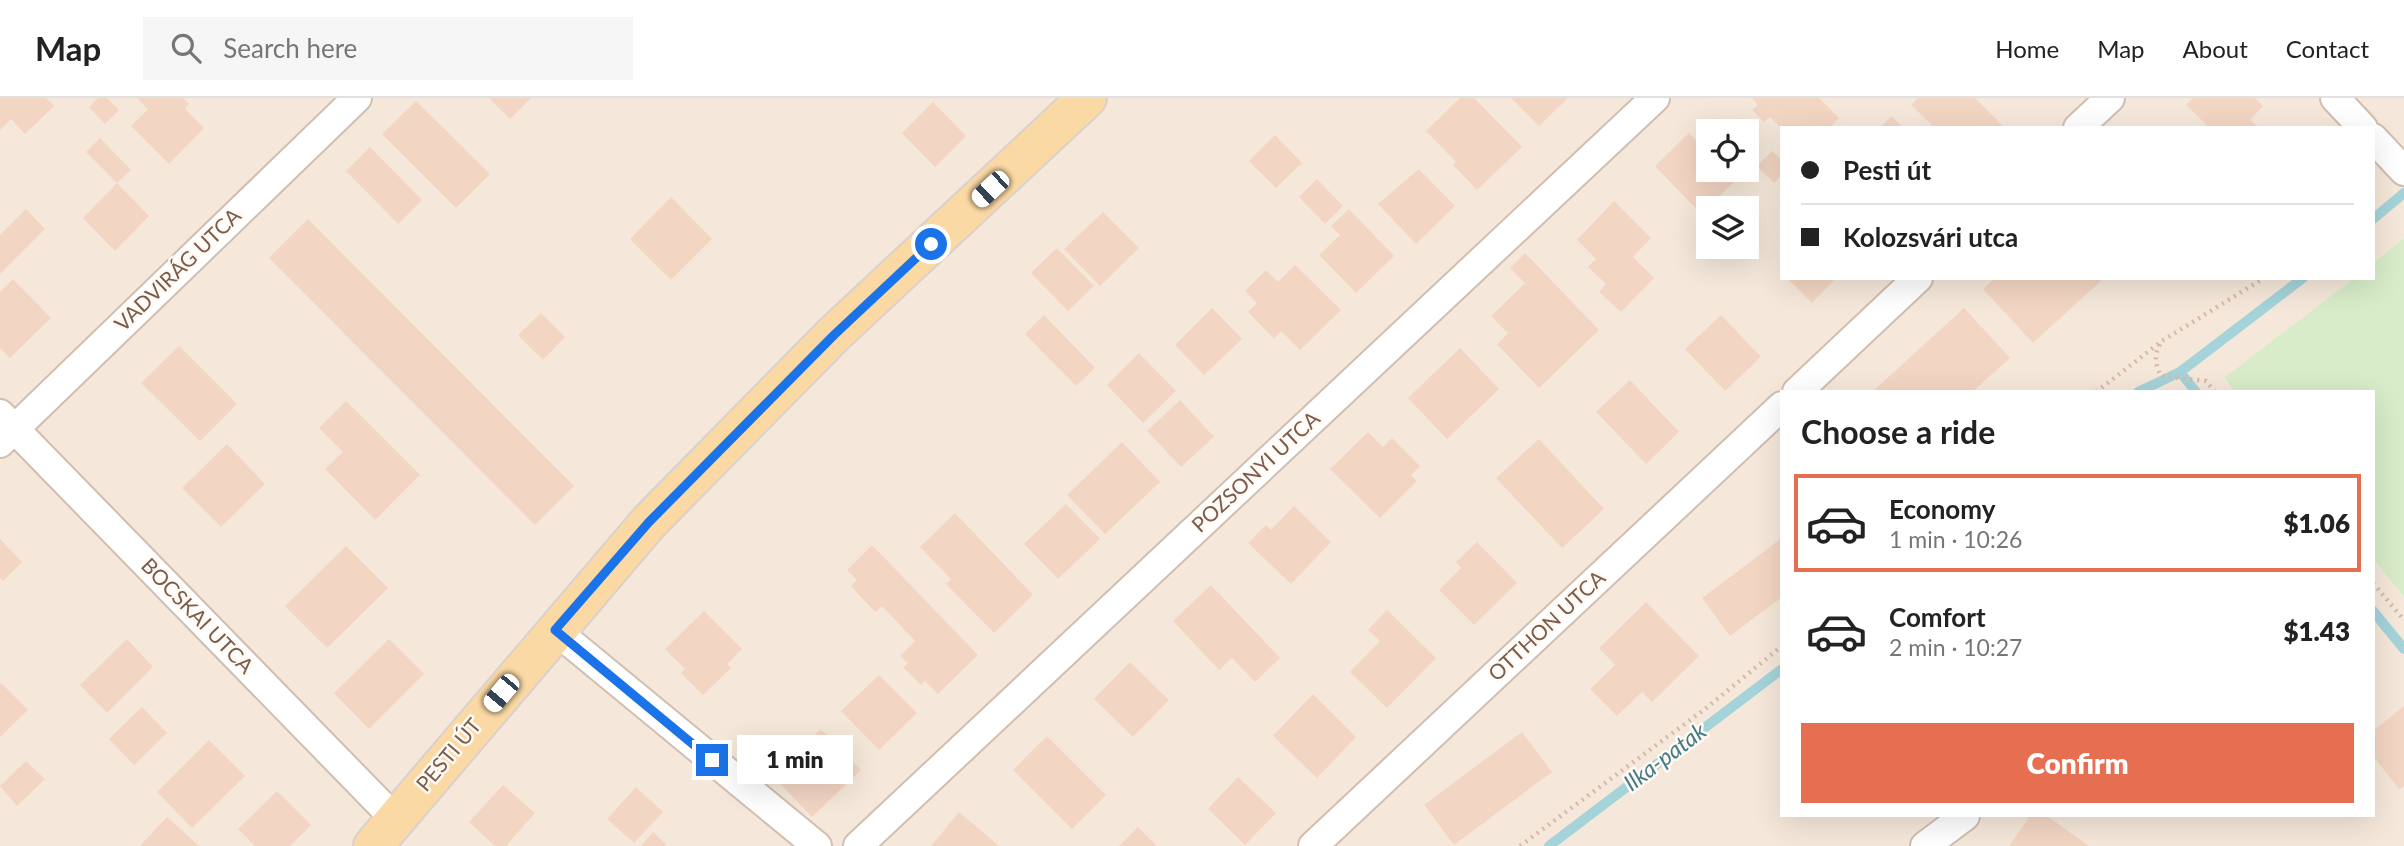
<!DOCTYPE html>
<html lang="en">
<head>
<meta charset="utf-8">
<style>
	:root { --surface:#fff; --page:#f6f6f6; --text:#222; --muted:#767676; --line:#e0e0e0; --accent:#e76f51 }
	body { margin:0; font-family:Lato,sans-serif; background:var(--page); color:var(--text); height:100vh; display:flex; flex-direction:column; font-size:26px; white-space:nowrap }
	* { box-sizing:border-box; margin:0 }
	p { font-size:23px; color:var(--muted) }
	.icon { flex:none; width:38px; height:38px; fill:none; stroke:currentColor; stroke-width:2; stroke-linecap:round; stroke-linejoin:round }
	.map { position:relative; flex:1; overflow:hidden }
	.details { position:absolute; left:1780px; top:292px; width:595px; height:427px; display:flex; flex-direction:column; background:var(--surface); border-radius:0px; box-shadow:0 7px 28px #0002 }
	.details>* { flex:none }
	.hud { position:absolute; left:1780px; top:28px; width:595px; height:154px; border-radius:0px; box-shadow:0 7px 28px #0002; display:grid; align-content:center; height:154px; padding:0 21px; background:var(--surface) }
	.buttons { position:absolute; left:1696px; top:21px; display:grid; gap:14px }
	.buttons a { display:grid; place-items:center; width:63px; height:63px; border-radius:0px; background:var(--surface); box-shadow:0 7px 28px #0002; font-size:35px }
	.end { position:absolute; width:32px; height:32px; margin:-16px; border:9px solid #1a73e8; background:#fff; box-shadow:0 0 0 4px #fff }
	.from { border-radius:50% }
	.bubble { position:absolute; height:49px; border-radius:0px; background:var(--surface); box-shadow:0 7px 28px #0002; font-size:23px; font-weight:800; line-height:49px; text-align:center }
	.car { position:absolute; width:21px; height:42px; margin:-21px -10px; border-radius:9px; box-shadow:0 0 5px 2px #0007; background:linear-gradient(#fff 24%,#345 0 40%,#fff 0 76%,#345 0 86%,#fff 0) }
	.hud b { display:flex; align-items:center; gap:24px; height:66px; font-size:26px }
	.hud b+b { border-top:2px solid var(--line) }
	.hud i { width:18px; height:18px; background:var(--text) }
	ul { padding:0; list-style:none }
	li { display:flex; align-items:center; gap:21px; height:98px; margin:0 14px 10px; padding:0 7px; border:4px solid transparent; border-radius:0px }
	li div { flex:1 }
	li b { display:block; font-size:26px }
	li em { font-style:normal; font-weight:800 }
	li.current { border-color:var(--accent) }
	li>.icon { width:63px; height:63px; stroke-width:1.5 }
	h2 { padding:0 21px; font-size:32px; line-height:84px }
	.primary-button { display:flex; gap:14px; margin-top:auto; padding:14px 21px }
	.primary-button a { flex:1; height:80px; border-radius:0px; background:var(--accent); color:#fff; font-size:28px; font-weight:800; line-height:80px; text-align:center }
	header { display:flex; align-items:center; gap:42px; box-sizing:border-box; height:98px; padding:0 35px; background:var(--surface); border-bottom:2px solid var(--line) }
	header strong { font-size:33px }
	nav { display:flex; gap:38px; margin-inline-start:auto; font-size:24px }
	.search { width:490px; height:63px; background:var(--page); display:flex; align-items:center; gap:18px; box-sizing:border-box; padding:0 24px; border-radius:0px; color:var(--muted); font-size:26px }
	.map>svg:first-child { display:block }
</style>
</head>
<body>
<header>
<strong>Map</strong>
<div class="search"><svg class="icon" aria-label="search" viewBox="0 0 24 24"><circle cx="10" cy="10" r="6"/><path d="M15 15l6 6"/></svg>Search here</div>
<nav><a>Home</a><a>Map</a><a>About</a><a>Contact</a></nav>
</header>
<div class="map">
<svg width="2404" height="748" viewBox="0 0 2404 748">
	<rect width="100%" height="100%" fill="#fdf6ec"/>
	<!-- residential -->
	<path fill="#f5e8da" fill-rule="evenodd" d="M0 0H2404V140L2373 165V30H1782V180H2354L2224 281 2235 294H1782V718H2373V461L2404 499V748H0ZM1708 33H1746V72H1708ZM1708 110H1746V149H1708Z"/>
	<!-- green -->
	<path fill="#d8ecc9" d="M2404 140V499L2373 461V294H2235L2224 280 2354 180H2373V165Z"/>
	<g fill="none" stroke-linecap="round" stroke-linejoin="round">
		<!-- stream -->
		<path stroke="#a5d3da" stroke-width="10" d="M2373 121 2404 95
			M2180 274 2196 294
			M2138 294 2180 274 2303 180
			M2373 513 2404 551
			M1549 748 1782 571"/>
	</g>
	<!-- building -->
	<path fill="#f3d5c3" d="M0 0H46L54 8 25 36 11 21 0 32Z
		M98 0H107L119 12 105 26 89 9Z
		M137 0H183L189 6 185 11 204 30 169 66 131 28 148 11Z
		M489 0H531L510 21Z
		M1460 0H1474L1522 49 1477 92 1453 67 1456 64 1426 33Z
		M1511 0H1568L1539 28Z
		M1752 0H1819L1839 20 1829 30H1781L1770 19 1764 24 1752 12 1758 7Z
		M1918 0H1975L2003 28 1935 30 1911 7Z
		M2193 0H2255L2263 8 2250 22 2259 30H2204L2207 27 2186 7Z
		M416 3 490 76 456 110 382 36Z
		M933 4 966 38 935 69 902 35Z
		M1891 18 1904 30H1880Z
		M1689 35 1708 55V72H1725L1735 83 1701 116 1655 68Z
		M1275 37 1302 65 1276 90 1249 63Z
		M100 40 131 72 117 85 149 118 115 153 83 120 117 85 86 54Z
		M370 49 422 102 398 126 346 73Z
		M1772 53 1782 62V77L1774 85 1757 68Z
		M1419 71 1455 108 1416 146 1378 106Z
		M1317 81 1343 108 1325 126 1299 99Z
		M671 99 712 141 671 182 630 141Z
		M1614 103 1651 140 1633 159 1654 180 1621 214 1599 194 1606 186 1588 169 1596 161 1577 142Z
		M26 111 45 131 0 176V137Z
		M1349 111 1394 158 1356 195 1319 157 1340 137 1331 128Z
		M1103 114 1139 150 1100 188 1064 151Z
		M308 121 574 388 535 427 269 160Z
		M1057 150 1094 188 1068 213 1031 175Z
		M1525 155 1599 232 1539 290 1497 246 1508 235 1491 218 1525 185 1510 170Z
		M1295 167 1341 212 1300 252 1281 233 1274 241 1248 214 1257 205 1245 193 1266 172 1278 184Z
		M1787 180H1836L1812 205Z
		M1995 180H2104L2033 245 1983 191Z
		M13 181 51 220 10 260 0 250V194Z
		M1212 210 1242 241 1204 277 1175 247Z
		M1964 210 2010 260 1972 294H1872Z
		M541 215 565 239 543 262 518 237Z
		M1044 217 1095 270 1076 288 1025 236Z
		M1721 217 1761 259 1725 293 1685 251Z
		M179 248 237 306 200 343 141 285Z
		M1460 250 1499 291 1447 341 1408 300Z
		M1139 255 1176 293 1143 325 1107 287Z
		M1630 282 1679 334 1646 366 1596 314Z
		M1180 302 1214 339 1181 369 1147 333Z
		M346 303 420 377 375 422 325 371 343 354 319 330Z
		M1368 334 1383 349 1392 340 1420 368 1411 377 1417 383 1380 420 1330 371Z
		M1539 341 1604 411 1562 450 1496 380Z
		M1122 344 1160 384 1105 436 1067 397Z
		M227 346 265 386 221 429 182 390Z
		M1066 406 1100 441 1058 481 1024 446Z
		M1294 408 1331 444 1291 486 1248 445 1266 427 1271 432Z
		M955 415 1033 497 994 535 946 486 951 481 920 449Z
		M1782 440V499L1730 538 1702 500Z
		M0 441 22 464 3 483 0 480Z
		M1477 444 1517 485 1474 527 1439 492 1461 470 1456 464Z
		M872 447 978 557 938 596 925 583 921 587 903 569 908 565 900 558 915 543 882 508 875 514 851 488 857 482 847 472Z
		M346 448 388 490 327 550 285 508Z
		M1211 487 1280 560 1255 584 1232 560 1219 572 1173 523Z
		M1646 504 1699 558 1652 604 1642 594 1617 618 1590 591 1615 567 1599 550Z
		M1387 512 1436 560 1387 610 1350 574 1380 543 1368 532Z
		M704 513 742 551 727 566 731 570 703 597 681 575 685 571 665 551Z
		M127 541 153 569 107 615 80 587Z
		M389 541 424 576 369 631 334 595Z
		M1130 564 1169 602 1133 639 1094 601Z
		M879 577 917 615 879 652 841 613Z
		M1 585 28 612 0 639V587Z
		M1313 596 1356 639 1317 680 1273 638Z
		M2404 608V688L2399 691 2373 658V633Z
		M142 609 167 635 134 667 109 641Z
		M821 631 861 672 812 719 772 677Z
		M1522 634 1552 674 1454 747 1424 707Z
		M1047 638 1106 697 1072 731 1013 672Z
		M209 642 245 678 192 730 157 694Z
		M26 663 45 681 17 708 0 688Z
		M1238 679 1276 715 1245 747 1208 711Z
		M503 687 535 715 506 748H495L469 724Z
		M636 689 663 714 634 745 607 721Z
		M277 693 311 727 290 748H255L238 731Z
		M959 714 999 748H931Z
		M2030 718H2047L2089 748H2009Z
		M167 719 199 748H140Z
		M1138 729 1157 748H1119Z
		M653 734 666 746 664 748H641Z"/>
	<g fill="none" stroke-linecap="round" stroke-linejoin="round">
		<!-- street casing -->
		<g stroke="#d1beb0" stroke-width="32">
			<path id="street" d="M2335 0 2363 30
				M2078 30 2110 0
				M2373 40 2404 73
				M1797 294 1918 180
				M0 316 395 721
				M0 345 357 0
				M555 532 817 748
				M858 748 1655 0
				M1313 748 1782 308
				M1925 748 1965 718"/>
		</g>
		<!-- primary casing -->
		<g stroke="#dad1cd" stroke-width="42">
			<path id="primary" d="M373 748 649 424 833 237 1087 0"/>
		</g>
		<!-- path -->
		<path stroke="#d9b8a5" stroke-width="4.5" stroke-dasharray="2 5" stroke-linecap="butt" d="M2160 246C2154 257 2155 266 2161 278L2206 283 2215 294
			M2096 294 2162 243 2264 180
			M2373 485 2404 522
			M1520 748 1705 611 1782 548"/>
		<!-- street -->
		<use href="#street" stroke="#fff" stroke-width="28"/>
		<!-- primary -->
		<use href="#primary" stroke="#fbd9a5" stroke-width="38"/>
	</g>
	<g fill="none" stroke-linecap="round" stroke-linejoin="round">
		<!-- route -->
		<path stroke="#1a73e8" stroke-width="9" d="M712 662 555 532 649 424 834 237 931 146"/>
	</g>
	<g text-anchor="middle" stroke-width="5" stroke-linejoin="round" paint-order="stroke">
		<!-- street labels -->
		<g font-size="21" fill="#7a5c4d" stroke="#fffaf3">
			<text transform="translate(178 172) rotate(-44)" y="7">VADVIRÁG UTCA</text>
			<text transform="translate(1256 374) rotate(-43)" y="7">POZSONYI UTCA</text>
			<text transform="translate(197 518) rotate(46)" y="7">BOCSKAI UTCA</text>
			<text transform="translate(1547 528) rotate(-43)" y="7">OTTHON UTCA</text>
			<text transform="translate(449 657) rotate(-50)" y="7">PESTI ÚT</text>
		</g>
		<!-- water labels -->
		<g font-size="23" font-style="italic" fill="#437c86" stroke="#fffaf3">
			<text transform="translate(1665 659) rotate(-37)" y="8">Ilka-patak</text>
		</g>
	</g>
</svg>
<div class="buttons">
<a><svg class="icon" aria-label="locate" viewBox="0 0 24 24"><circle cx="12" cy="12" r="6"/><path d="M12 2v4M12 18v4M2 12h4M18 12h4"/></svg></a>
<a><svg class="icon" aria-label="layers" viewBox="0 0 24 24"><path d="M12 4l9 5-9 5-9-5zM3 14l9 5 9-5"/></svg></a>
</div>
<i class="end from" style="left:931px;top:146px"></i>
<i class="end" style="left:712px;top:662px"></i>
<div class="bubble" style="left:737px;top:637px;width:116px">1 min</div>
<i class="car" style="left:990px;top:91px;rotate:227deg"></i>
<i class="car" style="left:501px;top:595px;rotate:220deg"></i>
<div class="hud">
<b><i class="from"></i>Pesti út</b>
<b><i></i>Kolozsvári utca</b>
</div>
<section class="details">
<h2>Choose a ride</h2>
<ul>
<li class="current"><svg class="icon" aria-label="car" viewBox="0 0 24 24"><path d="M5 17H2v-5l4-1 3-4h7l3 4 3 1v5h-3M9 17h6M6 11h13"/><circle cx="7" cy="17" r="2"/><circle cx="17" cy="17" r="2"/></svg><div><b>Economy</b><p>1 min · 10:26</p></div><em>$1.06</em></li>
<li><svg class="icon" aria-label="car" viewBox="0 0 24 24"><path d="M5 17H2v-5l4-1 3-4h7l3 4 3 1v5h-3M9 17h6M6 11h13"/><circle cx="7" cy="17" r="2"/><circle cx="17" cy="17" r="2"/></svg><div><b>Comfort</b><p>2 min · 10:27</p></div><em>$1.43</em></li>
</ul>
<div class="primary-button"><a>Confirm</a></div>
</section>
</div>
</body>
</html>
